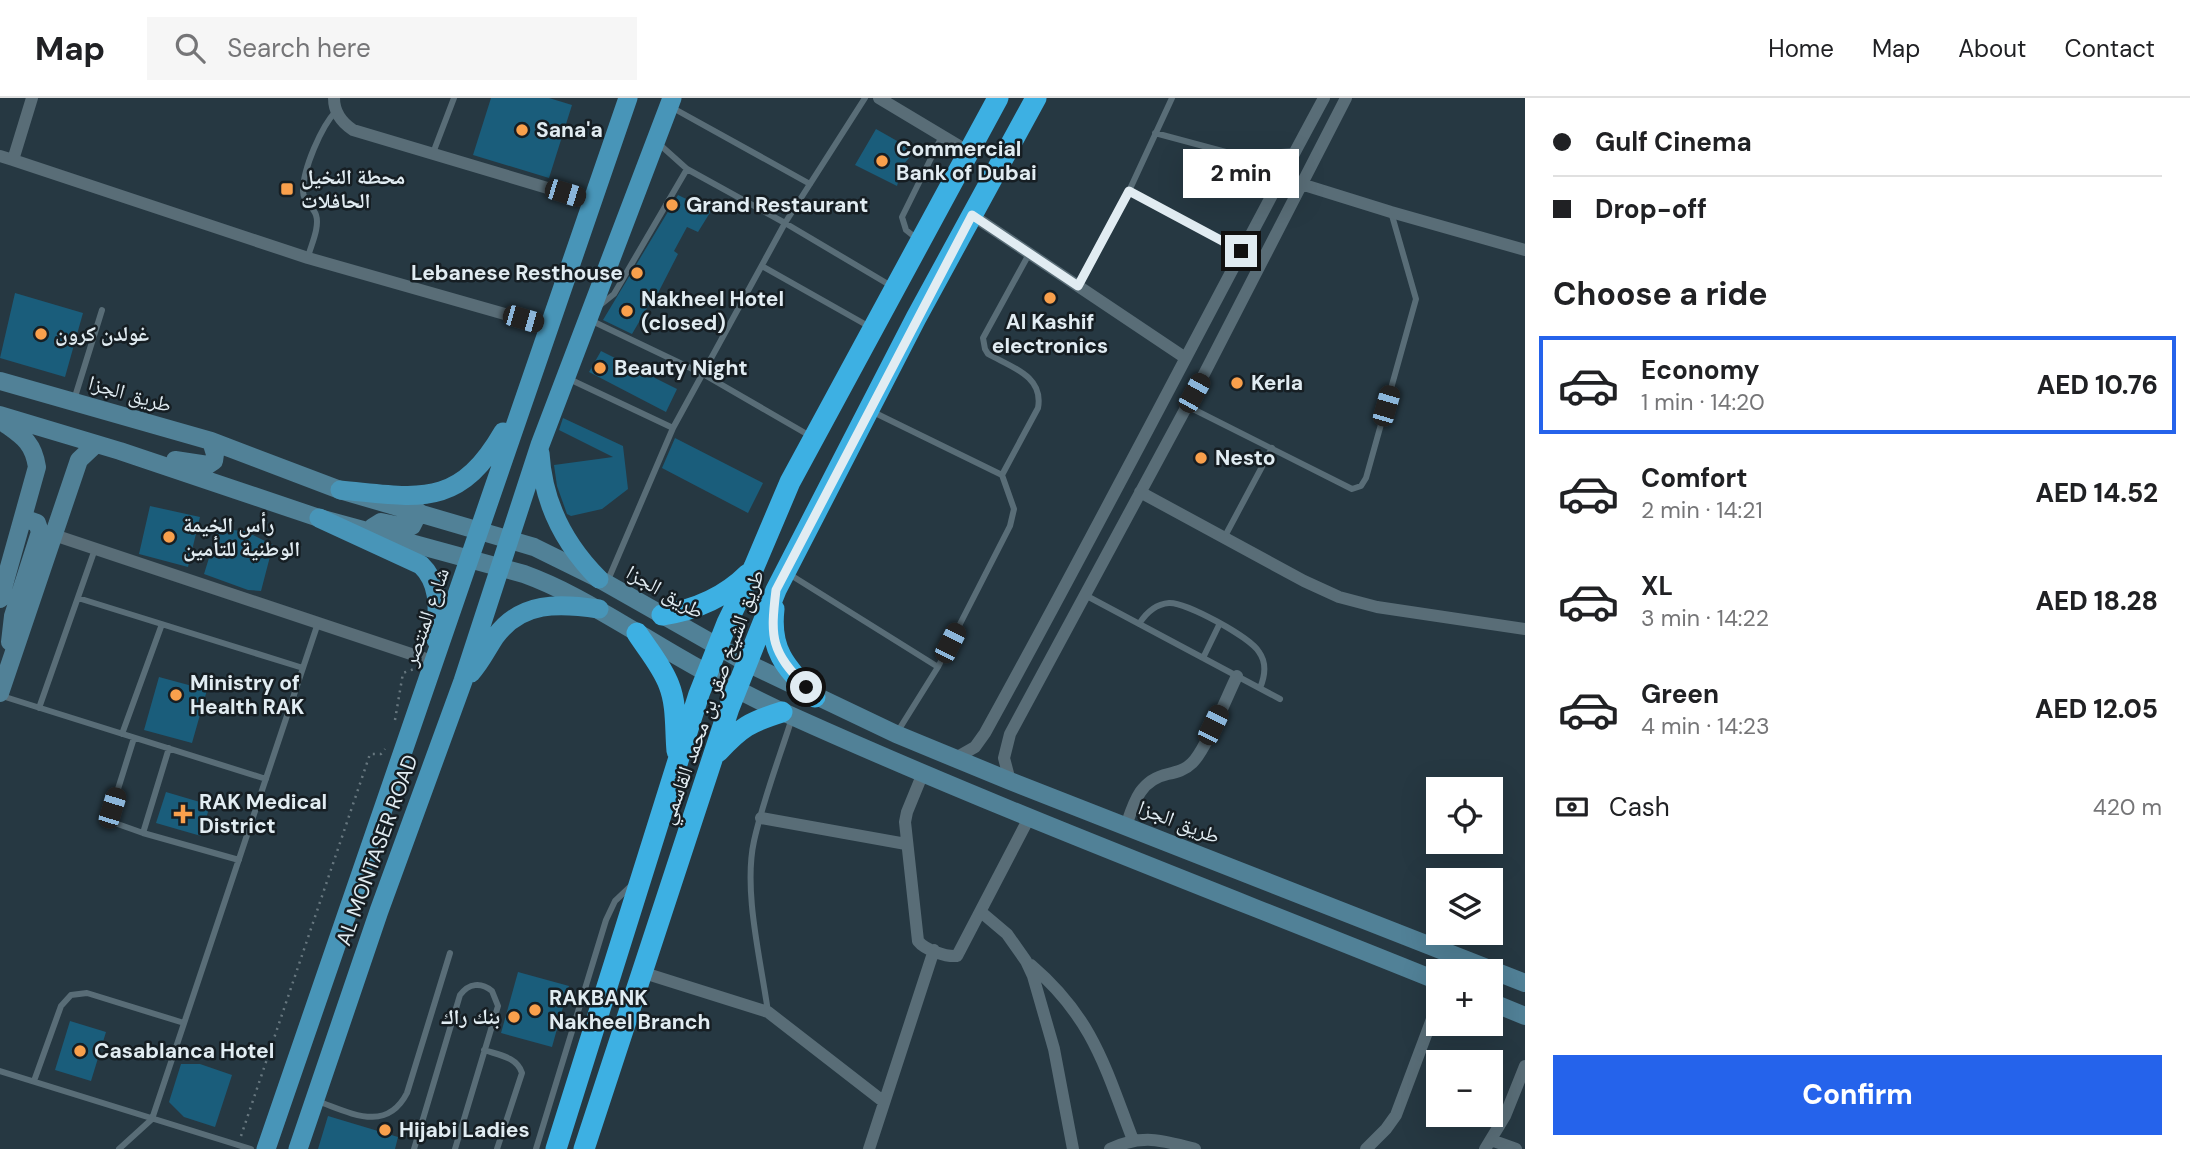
<!DOCTYPE html>
<html lang="en">
<head>
<meta charset="utf-8">
<style>
	:root { --surface:#fff; --page:#f6f6f6; --text:#202124; --muted:#757577; --line:#e0e0e0; --accent:#2563eb }
	body { margin:0; font-family:"DM Sans","Noto Naskh Arabic",sans-serif; background:var(--page); color:var(--text); height:100vh; display:flex; flex-direction:column; font-size:26px; white-space:nowrap }
	* { box-sizing:border-box; margin:0 }
	p { font-size:23px; color:var(--muted) }
	.icon { flex:none; width:38px; height:38px; fill:none; stroke:currentColor; stroke-width:2; stroke-linecap:round; stroke-linejoin:round }
	.map { position:relative; flex:1; overflow:hidden }
	.drawer { display:flex; flex-direction:column; background:var(--surface); width:665px }
	.drawer>* { flex:none }
	.hud { display:grid; align-content:center; height:154px; padding:0 28px; background:var(--surface) }
	.controls { position:absolute; left:1426px; top:679px; display:grid; gap:14px }
	.controls a { display:grid; place-items:center; width:77px; height:77px; border-radius:0px; background:var(--surface); box-shadow:0 7px 28px #0002; font-size:35px }
	.end { position:absolute; width:32px; height:32px; margin:-16px; border:9px solid #e1ecf2; background:#111; box-shadow:0 0 0 4px #111 }
	.from { border-radius:50% }
	.bubble { position:absolute; height:49px; border-radius:0px; background:var(--surface); box-shadow:0 7px 28px #0002; font-size:23px; font-weight:800; line-height:49px; text-align:center }
	.car { position:absolute; width:21px; height:42px; margin:-21px -10px; border-radius:9px; box-shadow:0 0 5px 2px #0007; background:linear-gradient(#222 24%,#8ab4d8 0 40%,#222 0 76%,#8ab4d8 0 86%,#222 0) }
	.hud b { display:flex; align-items:center; gap:24px; height:66px; font-size:26px }
	.hud b+b { border-top:2px solid var(--line) }
	.hud i { width:18px; height:18px; background:var(--text) }
	ul { padding:0; list-style:none }
	li { display:flex; align-items:center; gap:21px; height:98px; margin:0 14px 10px; padding:0 14px; border:4px solid transparent; border-radius:0px }
	li div { flex:1 }
	li b { display:block; font-size:26px }
	li em { font-style:normal; font-weight:800 }
	li.selected { border-color:var(--accent) }
	li>.icon { width:63px; height:63px; stroke-width:1.5 }
	h2 { padding:0 28px; font-size:32px; line-height:84px }
	.pay { display:flex; align-items:center; gap:18px; height:77px; padding:0 28px; font-size:26px }
	.pay p { margin-inline-start:auto }
	.primary-button { display:flex; gap:14px; margin-top:auto; padding:14px 28px }
	.primary-button a { flex:1; height:80px; border-radius:0px; background:var(--accent); color:#fff; font-size:28px; font-weight:800; line-height:80px; text-align:center }
	header { display:flex; align-items:center; gap:42px; box-sizing:border-box; height:98px; padding:0 35px; background:var(--surface); border-bottom:2px solid var(--line) }
	header strong { font-size:33px }
	nav { display:flex; gap:38px; margin-inline-start:auto; font-size:24px }
	.search { width:490px; height:63px; background:var(--page); display:flex; align-items:center; gap:18px; box-sizing:border-box; padding:0 24px; border-radius:0px; color:var(--muted); font-size:26px }
	main { display:flex; flex:1; min-height:0 }
	.map>svg:first-child { display:block }
</style>
</head>
<body>
<header>
<strong>Map</strong>
<div class="search"><svg class="icon" aria-label="search" viewBox="0 0 24 24"><circle cx="10" cy="10" r="6"/><path d="M15 15l6 6"/></svg>Search here</div>
<nav><a>Home</a><a>Map</a><a>About</a><a>Contact</a></nav>
</header>
<main>
<div class="map">
<svg width="1525" height="1051" viewBox="0 0 1525 1051">
	<rect width="100%" height="100%" fill="#263842"/>
	<!-- building -->
	<path fill="#1a5d7b" d="M491 0H549L572 7 549 80 473 57Z
		M876 31 906 48 909 60 903 67 897 88 855 67Z
		M678 97 711 113 698 134 687 129 674 153 678 156 658 195H656L632 236 603 222Z
		M15 195 83 215 65 279 0 260Z
		M601 253 677 291 666 314 589 274Z
		M563 320 623 348 628 391 602 411 571 418 567 416 557 388 554 367 613 359 559 332Z
		M675 340 763 385 748 415 662 370Z
		M150 408 200 419 188 469 139 456Z
		M218 431 245 433 273 447 261 493 248 492 204 476Z
		M159 579 207 592 192 645 144 632Z
		M166 694 210 707 201 738 156 725Z
		M518 874 569 888 552 949 501 935Z
		M70 923 106 934 91 983 55 972Z
		M181 966H200L232 977 215 1029 184 1019 169 1004Z
		M328 1018 398 1039 395 1051H318Z"/>
	<g fill="none" stroke-linecap="round" stroke-linejoin="round">
		<!-- path -->
		<path stroke="#67777f" stroke-width="2.5" stroke-dasharray="2 5" stroke-linecap="butt" d="M395 622 403 575 414 571
			M241 1038 370 656H381L385 651"/>
		<!-- lane -->
		<path stroke="#596d77" stroke-width="6" d="M671 9 810 86
			M1155 35 1237 57 1295 53
			M658 45 687 71 785 125 893 189
			M433 55 454 0
			M1129 93 1241 153
			M916 140 906 132 902 119 942 38
			M308 159C311 147 320 129 316 117 313 108 303 104 303 93 303 71 321 29 336 13
			M762 168 870 229
			M1078 188 1129 93 1172 0
			M599 208 614 196 687 71
			M590 222 703 276 812 339
			M567 280 673 330
			M74 302 102 212
			M1187 308 1352 391 1361 388 1366 380 1416 201 1391 114
			M871 313 1002 377 1014 411 1010 428 938 569 898 633
			M1002 377 1038 310C1044 278 1011 269 988 256L985 251 983 240 1029 156
			M1224 440 1272 350
			M789 476 938 569
			M608 482 673 330 785 125 865 0
			M1085 497 1280 601
			M78 500 303 570
			M1139 526C1146 515 1155 506 1169 505 1186 504 1250 539 1259 554 1267 565 1265 578 1260 590
			M1203 560 1219 527
			M2 598 266 681
			M39 610 95 451
			M122 636 162 526
			M134 640 112 710V724L143 735 239 762
			M143 735 169 650
			M768 914C761 863 743 793 754 743 763 702 779 661 792 620
			M484 952C499 957 517 959 522 975L497 1051
			M0 973 251 1051
			M34 983 61 908 71 897 87 895 184 925
			M317 1003C349 1014 386 1036 407 995L450 855
			M119 1051 152 1021 318 525
			M414 1051 460 897C469 885 481 884 492 893L498 908 455 1051
			M536 1051 606 822 615 803 633 786"/>
		<!-- street -->
		<path stroke="#596d77" stroke-width="12" d="M334 0C334 14 341 24 353 32L591 103
			M879 0 969 54
			M0 58 13 62 32 0
			M13 62 308 160 550 229
			M1301 86 1391 114 1525 152
			M972 117 1184 259
			M1140 394 1304 483 1339 499 1377 509 1525 531
			M54 437 435 564
			M954 661 975 649 985 635C1101 425 1210 211 1324 0
			M923 675 907 714 905 724 918 843C925 852 946 859 957 858L1030 718
			M1010 683 1004 660 1010 636 1201 282 1346 0
			M761 720 906 746
			M1126 728C1134 704 1140 682 1168 676 1177 674 1185 672 1192 665 1206 652 1227 598 1237 578
			M981 814 1007 836 1026 863 1033 878 1054 951 1073 1051
			M1031 867C1093 920 1105 969 1133 1042
			M641 874 768 914 884 1004
			M1491 1042 1516 1051
			M869 1051 934 852
			M1110 1051C1142 1036 1162 1042 1195 1051
			M1366 1051 1386 1031 1396 1017 1438 905
			M1485 1051 1505 1018 1525 968"/>
		<!-- secondary -->
		<path stroke="#518197" stroke-width="18" d="M0 283 211 343 340 392 534 449 599 481 747 565 896 636 1010 683 1525 885
			M0 317 120 353 319 420 524 476C568 492 605 516 645 539 693 568 742 596 794 619 1005 714 1223 796 1438 883
			M0 322C20 337 33 342 37 369L0 501
			M175 362 208 367 214 363 215 356 211 343
			M370 434 373 429 381 424 405 429 412 428 419 414
			M10 544 13 518 40 434 37 425 23 420
			M0 595 79 362 96 346
			M1491 904 1525 918"/>
		<!-- primary -->
		<path stroke="#4895b8" stroke-width="19" d="M540 355C543 405 564 446 599 481
			M340 392C418 399 458 412 503 334
			M319 420 421 467C442 487 437 515 436 542
			M471 575C481 564 487 551 495 539 521 503 559 505 599 511
			M266 1051 628 0
			M298 1051 379 813 463 583 540 347 672 0"/>
		<!-- highway -->
		<path stroke="#3db0e3" stroke-width="21" d="M774 511C769 554 787 570 815 599
			M662 517C695 512 724 500 748 476
			M637 535C648 552 662 568 669 587 677 607 675 631 677 653
			M718 654C741 629 750 624 782 614
			M556 1051 699 596 727 525 754 469 790 384 998 0
			M584 1051 729 610 776 492 916 220 1036 0"/>
	</g>
	<g fill="none" stroke-linecap="round" stroke-linejoin="round">
		<!-- route -->
		<path stroke="#e1ecf2" stroke-width="9" d="M806 589C771 553 770 541 776 492L972 117 1078 188 1129 93 1241 153"/>
	</g>
	<!-- markers -->
	<g fill="#f9a04c" stroke="#161e23" stroke-width="2.5">
		<circle cx="522" cy="32" r="7"/>
		<circle cx="882" cy="63" r="7"/>
		<rect x="280" y="84" width="14" height="14" rx="3.5"/>
		<circle cx="672" cy="107" r="7"/>
		<circle cx="637" cy="175" r="7"/>
		<circle cx="1050" cy="200" r="7"/>
		<circle cx="627" cy="213" r="7"/>
		<circle cx="41" cy="236" r="7"/>
		<circle cx="600" cy="270" r="7"/>
		<circle cx="1237" cy="285" r="7"/>
		<circle cx="1201" cy="360" r="7"/>
		<circle cx="169" cy="439" r="7"/>
		<circle cx="176" cy="597" r="7"/>
		<path d="M179.5 705.5h7v7h7v7h-7v7h-7v-7h-7v-7h7z"/>
		<circle cx="535" cy="912" r="7"/>
		<circle cx="514" cy="919" r="7"/>
		<circle cx="80" cy="953" r="7"/>
		<circle cx="385" cy="1032" r="7"/>
	</g>
	<g text-anchor="middle" stroke-width="5" stroke-linejoin="round" paint-order="stroke">
		<!-- poi labels -->
		<g font-size="21" font-weight="bold" fill="#e1ecf2" stroke="#161e23" text-anchor="start">
			<text x="536" y="39">Sana'a</text>
			<text x="896" y="58">Commercial<tspan x="896" dy="24">Bank of Dubai</tspan></text>
			<text x="301" y="86">محطة النخيل<tspan x="301" dy="24">الحافلات</tspan></text>
			<text x="686" y="114">Grand Restaurant</text>
			<text x="623" y="182" text-anchor="end">Lebanese Resthouse</text>
			<text x="641" y="208">Nakheel Hotel<tspan x="641" dy="24">(closed)</tspan></text>
			<text x="1050" y="231" text-anchor="middle">Al Kashif<tspan x="1050" dy="24">electronics</tspan></text>
			<text x="55" y="243">غولدن كرون</text>
			<text x="614" y="277">Beauty Night</text>
			<text x="1251" y="292">Kerla</text>
			<text x="1215" y="367">Nesto</text>
			<text x="183" y="434">رأس الخيمة<tspan x="183" dy="24">الوطنية للتأمين</tspan></text>
			<text x="190" y="592">Ministry of<tspan x="190" dy="24">Health RAK</tspan></text>
			<text x="199" y="711">RAK Medical<tspan x="199" dy="24">District</tspan></text>
			<text x="549" y="907">RAKBANK<tspan x="549" dy="24">Nakheel Branch</tspan></text>
			<text x="500" y="926" text-anchor="end">بنك راك</text>
			<text x="94" y="960">Casablanca Hotel</text>
			<text x="399" y="1039">Hijabi Ladies</text>
		</g>
		<!-- street labels -->
		<g font-size="21" fill="#e1ecf2" stroke="#161e23">
			<text transform="translate(130 296) rotate(16)" y="7">طريق الجزا</text>
			<text transform="translate(665 494) rotate(30)" y="7">طريق الجزا</text>
			<text transform="translate(426 519) rotate(-71)" y="7">شارع المنتصر</text>
			<text transform="translate(712 599) rotate(-70)" y="7">طريق الشيخ صقر بن محمد القاسمي</text>
			<text transform="translate(1179 724) rotate(21)" y="7">طريق الجزا</text>
			<text transform="translate(377 752) rotate(-70)" y="7">AL MONTASER ROAD</text>
		</g>
	</g>
</svg>
<div class="controls">
<a><svg class="icon" aria-label="locate" viewBox="0 0 24 24"><circle cx="12" cy="12" r="6"/><path d="M12 2v4M12 18v4M2 12h4M18 12h4"/></svg></a>
<a><svg class="icon" aria-label="layers" viewBox="0 0 24 24"><path d="M12 4l9 5-9 5-9-5zM3 14l9 5 9-5"/></svg></a>
<a>+</a>
<a>−</a>
</div>
<i class="end from" style="left:806px;top:589px"></i>
<i class="end" style="left:1241px;top:153px"></i>
<div class="bubble" style="left:1183px;top:51px;width:116px">2 min</div>
<i class="car" style="left:565px;top:95px;rotate:107deg"></i>
<i class="car" style="left:523px;top:221px;rotate:106deg"></i>
<i class="car" style="left:1194px;top:295px;rotate:29deg"></i>
<i class="car" style="left:1386px;top:308px;rotate:16deg"></i>
<i class="car" style="left:950px;top:545px;rotate:27deg"></i>
<i class="car" style="left:1213px;top:627px;rotate:26deg"></i>
<i class="car" style="left:112px;top:710px;rotate:17deg"></i>
</div>
<section class="drawer">
<div class="hud">
<b><i class="from"></i>Gulf Cinema</b>
<b><i></i>Drop-off</b>
</div>
<h2>Choose a ride</h2>
<ul>
<li class="selected"><svg class="icon" aria-label="car" viewBox="0 0 24 24"><path d="M5 17H2v-5l4-1 3-4h7l3 4 3 1v5h-3M9 17h6M6 11h13"/><circle cx="7" cy="17" r="2"/><circle cx="17" cy="17" r="2"/></svg><div><b>Economy</b><p>1 min · 14:20</p></div><em>AED 10.76</em></li>
<li><svg class="icon" aria-label="car" viewBox="0 0 24 24"><path d="M5 17H2v-5l4-1 3-4h7l3 4 3 1v5h-3M9 17h6M6 11h13"/><circle cx="7" cy="17" r="2"/><circle cx="17" cy="17" r="2"/></svg><div><b>Comfort</b><p>2 min · 14:21</p></div><em>AED 14.52</em></li>
<li><svg class="icon" aria-label="car" viewBox="0 0 24 24"><path d="M5 17H2v-5l4-1 3-4h7l3 4 3 1v5h-3M9 17h6M6 11h13"/><circle cx="7" cy="17" r="2"/><circle cx="17" cy="17" r="2"/></svg><div><b>XL</b><p>3 min · 14:22</p></div><em>AED 18.28</em></li>
<li><svg class="icon" aria-label="car" viewBox="0 0 24 24"><path d="M5 17H2v-5l4-1 3-4h7l3 4 3 1v5h-3M9 17h6M6 11h13"/><circle cx="7" cy="17" r="2"/><circle cx="17" cy="17" r="2"/></svg><div><b>Green</b><p>4 min · 14:23</p></div><em>AED 12.05</em></li>
</ul>
<div class="pay"><svg class="icon" aria-label="cash" viewBox="0 0 24 24"><path d="M3 7h18v10H3z"/><circle cx="12" cy="12" r="2"/></svg>Cash<p>420 m</p></div>
<div class="primary-button"><a>Confirm</a></div>
</section>
</main>
</body>
</html>
